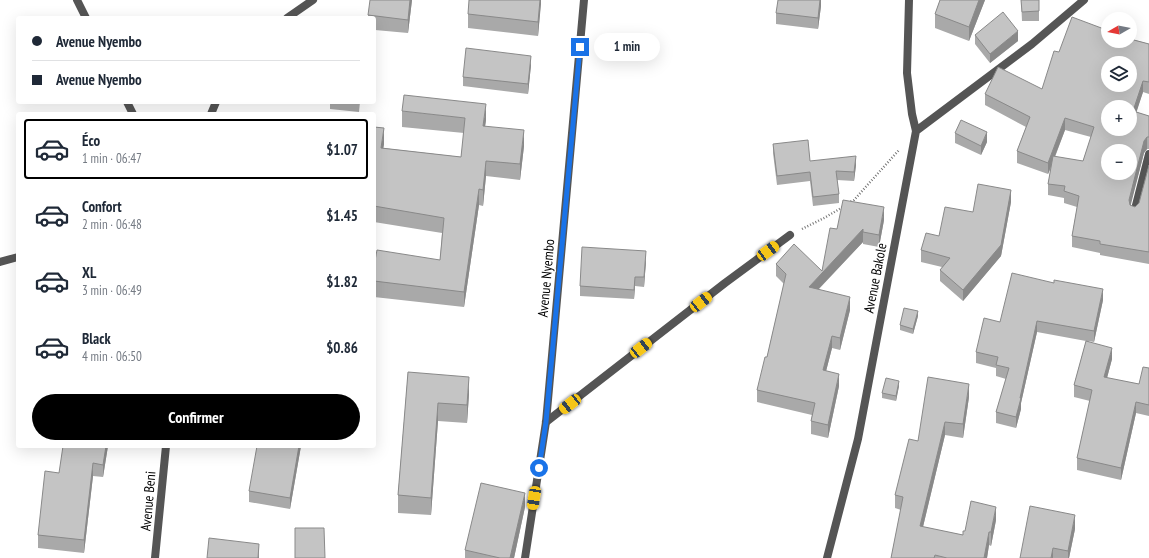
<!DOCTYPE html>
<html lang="fr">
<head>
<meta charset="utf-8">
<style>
	:root { --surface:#fff; --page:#f6f6f7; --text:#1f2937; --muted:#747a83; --line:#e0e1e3; --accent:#000 }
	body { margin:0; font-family:"PT Sans Narrow",sans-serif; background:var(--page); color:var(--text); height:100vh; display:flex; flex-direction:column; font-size:15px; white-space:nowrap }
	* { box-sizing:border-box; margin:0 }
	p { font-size:13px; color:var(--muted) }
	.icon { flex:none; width:22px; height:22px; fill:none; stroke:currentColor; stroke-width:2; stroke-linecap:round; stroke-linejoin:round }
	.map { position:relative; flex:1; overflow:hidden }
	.side { position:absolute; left:16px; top:112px; width:360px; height:336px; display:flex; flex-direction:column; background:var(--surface); border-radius:4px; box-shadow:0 4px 16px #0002 }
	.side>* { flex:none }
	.top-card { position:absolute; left:16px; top:16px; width:360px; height:88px; border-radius:4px; box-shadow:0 4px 16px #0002; display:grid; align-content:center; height:88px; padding:0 16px; background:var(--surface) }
	.needle { width:26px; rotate:261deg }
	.buttons { position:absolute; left:1101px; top:12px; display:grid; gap:8px }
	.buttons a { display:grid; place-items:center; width:36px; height:36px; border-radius:50%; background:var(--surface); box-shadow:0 4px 16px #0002; font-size:20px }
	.end { position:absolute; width:18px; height:18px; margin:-9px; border:5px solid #1a73e8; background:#fff; box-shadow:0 0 0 2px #fff }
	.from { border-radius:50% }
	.bubble { position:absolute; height:28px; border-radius:14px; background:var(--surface); box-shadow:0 4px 16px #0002; font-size:13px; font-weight:800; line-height:28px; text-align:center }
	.car { position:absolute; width:12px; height:24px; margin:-12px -6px; border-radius:5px; box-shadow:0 0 3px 1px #0007; background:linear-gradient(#f5c518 24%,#345 0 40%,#f5c518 0 76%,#345 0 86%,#f5c518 0) }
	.top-card b { display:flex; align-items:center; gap:14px; height:38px; font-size:15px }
	.top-card b+b { border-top:1px solid var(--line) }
	.top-card i { width:10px; height:10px; background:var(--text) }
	ul { padding:7px 0 0; list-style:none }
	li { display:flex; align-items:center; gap:12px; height:60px; margin:0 8px 6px; padding:0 8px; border:2px solid transparent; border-radius:4px }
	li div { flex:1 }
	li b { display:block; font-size:15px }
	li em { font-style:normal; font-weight:800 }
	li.on { border-color:var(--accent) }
	li>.icon { width:36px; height:36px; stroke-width:1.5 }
	.primary-button { display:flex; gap:8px; margin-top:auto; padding:8px 16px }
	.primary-button a { flex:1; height:46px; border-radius:24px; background:var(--accent); color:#fff; font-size:16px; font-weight:800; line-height:46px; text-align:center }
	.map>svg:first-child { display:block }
</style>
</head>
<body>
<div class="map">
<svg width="1149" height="558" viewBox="0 0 1149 558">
	<rect width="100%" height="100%" fill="#fff"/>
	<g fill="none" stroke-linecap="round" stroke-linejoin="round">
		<!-- path -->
		<path stroke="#777" stroke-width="2.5" stroke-dasharray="1 2" stroke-linecap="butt" d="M848 203 854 200 899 150
			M802 229 824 218 843 207"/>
		<!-- lane -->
		<path stroke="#555" stroke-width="8" d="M546 422 725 283 790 235"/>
		<!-- street -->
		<path stroke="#555" stroke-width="8" d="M77 0 86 18
			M287 18 313 0
			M127 102 133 114
			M211 114 216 102
			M916 131 1032 44 1084 0
			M1134 213 1149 154
			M0 262 18 257
			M155 558 166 446
			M525 558 546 422 584 0
			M827 558 858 439 916 131 912 114 907 73 909 0"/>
	</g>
	<!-- wall -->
	<path fill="#a9a9a9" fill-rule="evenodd" d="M412 0 408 33 375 30V42L374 55V18H368V15Z
		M541 0 538 36 468 28V14Z
		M821 0V6L818 29 776 24V13Z
		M940 0H985L969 41 935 28V14Z
		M1021 0H1039V21H1022Z
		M1104 31 1149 44V94L1143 92 1136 112 1149 116V149H1147L1144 153 1130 205 1135 207 1139 203 1149 165V264L1100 255V253L1072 247V236L1077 207 1064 203V198L1048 195V184L1051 168 1048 174 1017 163V151L1026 127 985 105V94L1042 89 1059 52ZM1065 130 1091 137 1083 161 1055 157Z
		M975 35 1018 41 990 63 975 44Z
		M531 65 528 94 463 86V77Z
		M330 102H360L359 112 330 109Z
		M402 111 486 120 485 126 524 146 520 180 486 176 483 206 479 205 464 307 374 297V266L440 260 442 233 374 222V226V127L384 144 383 148 461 157 464 133 402 127Z
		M955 133 987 142 981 155 955 143Z
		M773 144 810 161 856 165 854 181 837 180 839 194V203L813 206 810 181 777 185 773 153Z
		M1011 202 1001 256 963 301 940 281V270L942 267 921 262V250L973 212Z
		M884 220 879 247 863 244V242L819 289 850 310 840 350 832 348 826 371 839 386 828 438 811 434V421L812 415 757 402V390L767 357 784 284 776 276V264L822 271 837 229Z
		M646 261 644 287 635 286 634 299 580 296V286Z
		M1103 300 1094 342 1088 341 1112 359 1107 378 1139 384 1149 368V416L1136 413 1121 480 1077 470V458L1090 401 1074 397V385L1086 341 1037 332 1021 403V409L1016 428 996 423V412L1006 379 996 376V368L976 363V352L1000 322Z
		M918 316 913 334 900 330V325Z
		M408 372 469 394 467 423 438 421 431 515 398 513V495Z
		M899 386 896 401 882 398V393Z
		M969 397 963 438 945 435 923 527 963 535 965 531 996 520 991 546 989 545 987 558H891L901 510 895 508V495L918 441Z
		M108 446 103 477 93 476 84 553 38 548V535L59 473Z
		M301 446 290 509 249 502V491Z
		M525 507 514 558H465V550Z
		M1075 529 1069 558H1020Z"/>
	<!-- shaded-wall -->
	<path fill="#898989" d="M410 0H412L408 33V20Z
		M540 0H541V4L538 36V22Z
		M820 0H821V6L818 29V18Z
		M979 0H985L969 41V27Z
		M375 28V42L374 55V41Z
		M1018 31V41L990 63V54Z
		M531 56V65L528 94V84Z
		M1143 81V92L1133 123V111Z
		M486 104V120L483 141V126Z
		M1065 118V130L1048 174V163Z
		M384 128V144L381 164V148Z
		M524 130V146L520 180V164Z
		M987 132V142L981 155V146Z
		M1147 137V149L1144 153 1129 212V200L1144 141Z
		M856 156V165L854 181V172Z
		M486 161V176L483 206V190Z
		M479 189V205L464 307V292Z
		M1011 190V202L1001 256 963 301V290Z
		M884 207V220L879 247V235Z
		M863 229V242L809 299V287Z
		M646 251V261L644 287V277Z
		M635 277V286L634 299V290Z
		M1103 289V300L1094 342V331Z
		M850 297V310L840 350V338Z
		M918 311V316L913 334V329Z
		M1037 321V332L1021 403V409L1016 428V417Z
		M832 336V348L823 383V370Z
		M1112 348V359L1104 389V377Z
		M839 374V386L828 438V425Z
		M469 377V394L467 423V405Z
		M899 381V386L896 401V396Z
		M969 384V397L963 438V424Z
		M1136 402V413L1121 480V468Z
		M438 403V421L431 515V498Z
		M945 422V435L920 539V526Z
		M106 446H108L103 477V465Z
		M299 446H301L290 509V498Z
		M93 463V476L84 553V540Z
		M525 493V507L514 558H510Z
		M996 507V520L991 546V532Z
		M1075 515V529L1069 558H1068V551Z
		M989 532V545L987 558H984Z
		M259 544V558H258Z
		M1053 548V558H1051Z"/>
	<!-- building -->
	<path fill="#c4c4c4" stroke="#898989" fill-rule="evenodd" d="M370 0H410L408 20 368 15Z
		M469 0H540L538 22 468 14Z
		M778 0H820L818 18 776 13Z
		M940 0H979L969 27 935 14Z
		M1021 0H1039V11L1022 12Z
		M1003 12 1018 31 990 54 975 35Z
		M1072 17 1104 29 1103 31 1108 32V41H1130V39L1149 44V82L1143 81 1133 111 1149 116V137H1147L1144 141 1129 200 1130 205 1135 207 1139 203 1149 165V252L1100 244V241L1072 236 1079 196 1064 191 1065 186 1048 184 1053 156 1083 161 1094 127 1065 118 1048 163 1017 151 1030 117 985 94 998 67 1042 89 1054 51 1059 52ZM1108 63H1130V85H1108ZM1108 107H1130V129H1108ZM1108 151H1130V173H1108Z
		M374 28H375L374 41Z
		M466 48 531 56 528 84 463 77Z
		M404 95 486 104 483 126 524 130 520 164 486 161 483 190 479 189 464 292 374 281V266L377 250 440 260 444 218 374 206V210V127L384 128 381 148 461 157 465 118 402 111Z
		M961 120 987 132 981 146 955 133Z
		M808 140 810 161 856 156 854 172 836 171 839 194 813 197 810 172 777 176 773 144Z
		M978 184 1011 190 1001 245 963 290 940 270 950 258 921 250 926 233 939 236 945 207 973 212Z
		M843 200 884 207 879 235 863 232V229L809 287 850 297 840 338 832 336 823 370 839 374 828 425 811 421 815 403 757 390 765 357H767L786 274 776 264 794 244 822 271 830 228 837 229Z
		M582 247 646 251 644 277H635L634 290 580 286Z
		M1012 273 1054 283V280L1103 289 1094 331 1037 321 1020 398H1021L1016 417 996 412 1009 368 996 365 998 357 976 352 984 318 1000 322Z
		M904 308 918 311 913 329 900 325Z
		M1086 341 1112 348 1104 377 1139 384 1143 367 1149 368V405L1136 402 1121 468 1077 458 1092 390 1074 385Z
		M408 372 469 377 467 405 438 403 431 498 398 495Z
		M928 377 969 384 963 424 945 422 920 526 963 535V531H965L971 501 996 507 991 532H989L984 558H947L935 555 934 558H891L903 497 895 495 909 439 918 441Z
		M886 378 899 381 896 396 882 393Z
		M63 446H106L103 465 93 463 84 540 38 535 45 471 59 473Z
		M257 446H299L290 498 249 491Z
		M481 483 525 493 510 558H500L465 550Z
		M1030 506 1075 515 1068 551 1053 548 1051 558H1020Z
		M295 528H324L325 558H295Z
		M209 538 259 544 258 558H207Z"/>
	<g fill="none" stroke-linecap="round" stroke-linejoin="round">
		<!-- route -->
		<path stroke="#1a73e8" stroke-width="5" d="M539 468 546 422 580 47"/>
	</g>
	<g text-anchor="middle" stroke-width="3" stroke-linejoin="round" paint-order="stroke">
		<!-- street labels -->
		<g font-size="14" fill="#000" stroke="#fff">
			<text transform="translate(546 278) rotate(-85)" y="5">Avenue Nyembo</text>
			<text transform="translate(875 278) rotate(-79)" y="5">Avenue Bakole</text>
			<text transform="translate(148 501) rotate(-85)" y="5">Avenue Beni</text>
		</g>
	</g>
</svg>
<div class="buttons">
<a><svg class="needle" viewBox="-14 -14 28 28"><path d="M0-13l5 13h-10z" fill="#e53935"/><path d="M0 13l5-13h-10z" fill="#747a83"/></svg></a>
<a><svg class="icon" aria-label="layers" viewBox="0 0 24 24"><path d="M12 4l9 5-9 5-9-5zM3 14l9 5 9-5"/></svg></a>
<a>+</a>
<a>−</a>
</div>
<i class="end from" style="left:539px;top:468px"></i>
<i class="end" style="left:580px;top:47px"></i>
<div class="bubble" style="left:594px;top:33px;width:66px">1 min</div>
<i class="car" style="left:768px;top:251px;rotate:54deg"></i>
<i class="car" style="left:701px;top:302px;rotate:52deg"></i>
<i class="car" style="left:641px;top:348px;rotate:52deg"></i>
<i class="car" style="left:570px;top:404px;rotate:232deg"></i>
<i class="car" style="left:534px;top:498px;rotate:189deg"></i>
<div class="top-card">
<b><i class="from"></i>Avenue Nyembo</b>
<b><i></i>Avenue Nyembo</b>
</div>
<section class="side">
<ul>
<li class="on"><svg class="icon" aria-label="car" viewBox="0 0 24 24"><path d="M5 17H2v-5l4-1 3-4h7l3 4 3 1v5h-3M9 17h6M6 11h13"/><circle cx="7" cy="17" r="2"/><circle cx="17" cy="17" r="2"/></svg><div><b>Éco</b><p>1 min · 06:47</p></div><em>$1.07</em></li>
<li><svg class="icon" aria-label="car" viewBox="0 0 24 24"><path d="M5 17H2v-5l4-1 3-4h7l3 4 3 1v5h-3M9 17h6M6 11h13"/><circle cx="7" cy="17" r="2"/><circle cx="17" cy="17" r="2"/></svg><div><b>Confort</b><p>2 min · 06:48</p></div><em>$1.45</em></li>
<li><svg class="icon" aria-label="car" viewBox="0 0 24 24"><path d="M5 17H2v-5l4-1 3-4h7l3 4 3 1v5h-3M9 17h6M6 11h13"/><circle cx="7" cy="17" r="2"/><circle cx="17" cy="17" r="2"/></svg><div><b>XL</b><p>3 min · 06:49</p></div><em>$1.82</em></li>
<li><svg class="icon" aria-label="car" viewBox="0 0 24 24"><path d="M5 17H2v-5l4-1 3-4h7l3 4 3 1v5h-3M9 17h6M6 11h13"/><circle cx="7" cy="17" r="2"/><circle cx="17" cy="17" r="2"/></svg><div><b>Black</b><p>4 min · 06:50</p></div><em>$0.86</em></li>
</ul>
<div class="primary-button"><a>Confirmer</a></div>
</section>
</div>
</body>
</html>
